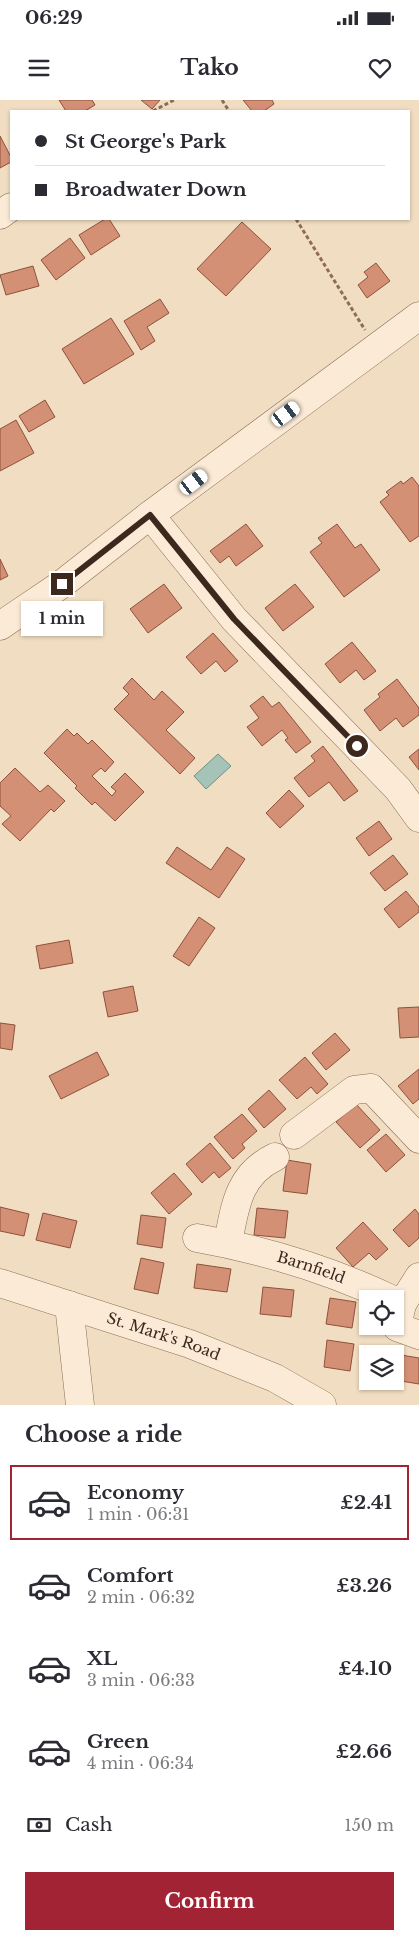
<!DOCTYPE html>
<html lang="en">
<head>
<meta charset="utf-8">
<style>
	:root { --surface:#fff; --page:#f7f7f7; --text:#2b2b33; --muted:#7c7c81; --line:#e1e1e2; --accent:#a12334 }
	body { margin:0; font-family:"Libre Baskerville",serif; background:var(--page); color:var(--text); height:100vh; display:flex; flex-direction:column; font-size:19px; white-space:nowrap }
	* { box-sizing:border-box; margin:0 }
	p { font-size:16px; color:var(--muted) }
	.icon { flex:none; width:28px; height:28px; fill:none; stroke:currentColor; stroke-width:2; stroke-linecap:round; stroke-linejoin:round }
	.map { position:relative; height:1305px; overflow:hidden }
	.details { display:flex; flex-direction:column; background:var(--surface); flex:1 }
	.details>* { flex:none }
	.banner { position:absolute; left:10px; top:10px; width:400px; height:110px; border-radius:0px; box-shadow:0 1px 4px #0004; display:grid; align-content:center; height:110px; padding:0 25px; background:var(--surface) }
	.buttons { position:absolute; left:359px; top:1190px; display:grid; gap:10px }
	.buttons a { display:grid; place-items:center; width:45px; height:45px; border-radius:0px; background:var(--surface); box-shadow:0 1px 4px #0004; font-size:25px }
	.end { position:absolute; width:22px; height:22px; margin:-11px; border:6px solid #3c281d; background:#fff; box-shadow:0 0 0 2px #fff }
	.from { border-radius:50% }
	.bubble { position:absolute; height:35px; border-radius:0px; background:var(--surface); box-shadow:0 1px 4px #0004; font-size:16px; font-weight:700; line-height:35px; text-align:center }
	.car { position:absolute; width:15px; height:30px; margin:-15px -8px; border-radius:6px; box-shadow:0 0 4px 1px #0007; background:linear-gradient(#fff 24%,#345 0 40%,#fff 0 76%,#345 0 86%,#fff 0) }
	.banner b { display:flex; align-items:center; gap:18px; height:48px; font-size:19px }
	.banner b+b { border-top:1px solid var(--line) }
	.banner i { width:12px; height:12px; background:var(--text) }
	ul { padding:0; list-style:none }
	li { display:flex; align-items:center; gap:15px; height:75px; margin:0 10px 8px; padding:0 15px; border:2px solid transparent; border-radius:0px }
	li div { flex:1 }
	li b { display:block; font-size:19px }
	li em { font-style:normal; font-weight:700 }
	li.active { border-color:var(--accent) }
	li>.icon { width:45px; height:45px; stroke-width:1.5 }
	h2 { padding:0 25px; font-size:22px; line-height:60px }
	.pay { display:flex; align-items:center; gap:12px; height:55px; padding:0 25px; font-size:19px }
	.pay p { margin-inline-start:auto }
	.cta { display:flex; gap:10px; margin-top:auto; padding:10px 25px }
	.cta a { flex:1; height:58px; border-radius:0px; background:var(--accent); color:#fff; font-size:20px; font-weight:700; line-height:58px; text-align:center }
	.status { display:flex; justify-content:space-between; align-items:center; height:35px; padding:0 25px; background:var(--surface); direction:ltr }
	.status svg { height:14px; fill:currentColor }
	header { display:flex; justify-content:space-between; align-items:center; height:65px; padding:0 25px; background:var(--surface); font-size:22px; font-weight:700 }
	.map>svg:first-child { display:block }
</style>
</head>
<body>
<div class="status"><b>06:29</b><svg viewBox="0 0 49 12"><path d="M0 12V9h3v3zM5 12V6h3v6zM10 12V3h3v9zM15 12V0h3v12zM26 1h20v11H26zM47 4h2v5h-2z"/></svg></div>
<header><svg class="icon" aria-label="menu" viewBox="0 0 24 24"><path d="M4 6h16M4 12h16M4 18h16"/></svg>Tako<svg class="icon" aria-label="heart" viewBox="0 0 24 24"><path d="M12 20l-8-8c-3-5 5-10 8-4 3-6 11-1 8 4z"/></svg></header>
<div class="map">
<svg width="419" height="1305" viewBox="0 0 419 1305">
	<rect width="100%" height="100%" fill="#f1ddc2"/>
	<!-- water -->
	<path fill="#a5c4b7" stroke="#6b9384" d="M218 654 231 666 206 689 194 676Z"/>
	<!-- building -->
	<path fill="#d39075" stroke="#8e513b" d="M59 0H92L95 5 85 11H66Z
		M141 0H160L152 9Z
		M243 0H272L274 4 264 11H252Z
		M0 36 11 57V62L0 68Z
		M105 119H109L120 136 91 155 79 135Z
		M242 122 271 149 226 196 197 169Z
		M70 138 85 158 56 180 41 160Z
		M376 163 390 181 367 198 358 185 368 177 364 172Z
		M33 166 39 186 6 195 0 175Z
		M160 199 169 213 147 227 155 241 141 250 124 221Z
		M111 218 134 254 84 284 62 249Z
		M45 300 55 317 29 332 19 316Z
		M16 320 34 353 0 371V329Z
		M412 377 419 386V436L410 442 380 402 389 395 386 392 401 381 403 384Z
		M246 424 263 446 236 466 229 456 220 463 210 451Z
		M337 424 355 448 361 444 380 470 344 497 310 452 322 443 318 438Z
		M0 459 8 476 0 480Z
		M164 484 182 508 148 533 130 509Z
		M295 484 314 507 283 531 265 508Z
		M213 533 238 561 225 572 216 561 201 574 186 557Z
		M352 542 376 571 364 580 356 570 340 583 325 564Z
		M132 578 154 600 162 591 184 612 166 630 195 658 180 674 114 609 129 594 123 588Z
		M397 579 419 608V615L403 627 396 618 380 631 364 610 380 597 378 594Z
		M263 596 272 607 279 602 311 642 296 653 285 640 288 638 282 630 262 646 247 627 259 618 250 606Z
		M67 629 74 636 77 633 88 644 92 640 114 662 105 672 101 668 92 676 112 696 116 691 111 687 125 673 144 692 115 721 95 702 92 705 75 688 77 686 44 653Z
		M323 646 358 691 344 701 329 682 309 697 294 678 315 661 311 656Z
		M419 649V670L409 657Z
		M15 668 40 692 48 685 65 701 54 712 51 709 20 741 2 724 11 716 0 706V683Z
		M289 690 304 706 280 728 266 713Z
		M379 721 392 739 369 756 356 738Z
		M177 747 211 770 227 747 245 759 219 798 166 763Z
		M393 755 408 774 385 791 370 773Z
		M406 791 419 807V812L399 828 384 809Z
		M199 817 215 828 189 866 173 856Z
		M69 840 73 863 40 869 36 846Z
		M133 886 138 911 108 917 103 892Z
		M419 907V937L400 938 398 908Z
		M0 923 15 925 12 950 0 948Z
		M335 933 350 950 326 970 312 953Z
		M97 952 109 975 61 999 49 976Z
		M305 957 328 984 317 994 311 987 297 999 279 980Z
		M419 969V999L413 1004 398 986Z
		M269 990 286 1009 264 1028 248 1009Z
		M356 1004 380 1030 360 1048 336 1022Z
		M242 1014 257 1031 242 1044 245 1048 233 1059 214 1037Z
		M386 1034 405 1055 386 1072 367 1050Z
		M210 1043 231 1068 219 1078 214 1072 202 1083 186 1064Z
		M287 1060 311 1064 307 1094 283 1091Z
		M174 1073 192 1094 169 1114 151 1093Z
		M0 1107 29 1114 24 1136 0 1131Z
		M257 1108 288 1111 285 1138 254 1135Z
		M415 1109 419 1114V1138L409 1147 393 1130Z
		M43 1113 77 1121 70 1148 36 1140Z
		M141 1115 166 1118 162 1148 137 1144Z
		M363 1122 388 1149 376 1160 369 1153 353 1167 336 1148Z
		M141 1158 164 1163 158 1194 134 1189Z
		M197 1164 231 1169 227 1192 194 1188Z
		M263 1187 294 1190 291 1217 260 1214Z
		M330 1198 356 1202 352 1228 326 1224Z
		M327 1240 354 1244 350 1271 324 1267Z
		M395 1254 419 1258V1284L395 1280Z"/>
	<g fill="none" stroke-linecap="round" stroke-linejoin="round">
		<!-- minor casing -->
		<g stroke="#8d6d58" stroke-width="29">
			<g id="minor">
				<path d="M0 115 11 107"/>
				<path d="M150 415 234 519 398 689 419 718"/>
				<path d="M0 526 62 484 150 415 419 216"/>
				<path d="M294 1035 354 990 371 988 419 1039"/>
				<path id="s1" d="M197 1138C264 1150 330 1170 391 1199"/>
				<path d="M228 1143C235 1106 238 1075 275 1057"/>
				<path id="s2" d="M0 1183 190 1244 275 1278 322 1305"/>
				<path d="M395 1201 402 1204 419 1177"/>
				<path d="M402 1204 397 1227 419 1235"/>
				<path d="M69 1205 80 1305"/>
			</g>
		</g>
		<!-- path -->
		<path stroke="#8d6d58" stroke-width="3" stroke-dasharray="4 2.5" stroke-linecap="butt" d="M222 0 229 11
			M153 11 174 0
			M296 119 365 230"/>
		<!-- minor -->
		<use href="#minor" stroke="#fbebd6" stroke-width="28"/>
	</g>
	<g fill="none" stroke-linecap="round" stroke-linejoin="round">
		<!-- route -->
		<path stroke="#3c281d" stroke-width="6" d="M62 484 150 415 234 519 357 646"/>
	</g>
	<g text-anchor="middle" stroke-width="4.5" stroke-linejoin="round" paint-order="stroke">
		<!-- street labels -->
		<g font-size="15" fill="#3c281d" stroke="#f8e8d2">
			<text dy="5" stroke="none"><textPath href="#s1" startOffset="118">Barnfield</textPath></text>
			<text dy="5" stroke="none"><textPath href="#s2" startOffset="172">St. Mark's Road</textPath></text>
		</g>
	</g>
</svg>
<div class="buttons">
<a><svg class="icon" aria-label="locate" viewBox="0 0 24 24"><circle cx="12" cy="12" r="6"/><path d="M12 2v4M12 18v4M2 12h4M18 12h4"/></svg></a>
<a><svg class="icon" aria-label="layers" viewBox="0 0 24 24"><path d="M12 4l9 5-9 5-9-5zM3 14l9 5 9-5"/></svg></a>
</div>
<i class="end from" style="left:357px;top:646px"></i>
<i class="end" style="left:62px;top:484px"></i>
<div class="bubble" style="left:21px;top:501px;width:82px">1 min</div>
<i class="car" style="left:286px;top:314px;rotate:54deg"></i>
<i class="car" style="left:194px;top:382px;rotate:53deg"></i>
<div class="banner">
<b><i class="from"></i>St George's Park</b>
<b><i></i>Broadwater Down</b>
</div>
</div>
<section class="details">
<h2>Choose a ride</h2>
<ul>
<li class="active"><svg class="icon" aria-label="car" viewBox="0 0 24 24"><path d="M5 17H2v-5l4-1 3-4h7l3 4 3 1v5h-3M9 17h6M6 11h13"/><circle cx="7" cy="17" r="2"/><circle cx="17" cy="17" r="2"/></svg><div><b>Economy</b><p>1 min · 06:31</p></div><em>£2.41</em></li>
<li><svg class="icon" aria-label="car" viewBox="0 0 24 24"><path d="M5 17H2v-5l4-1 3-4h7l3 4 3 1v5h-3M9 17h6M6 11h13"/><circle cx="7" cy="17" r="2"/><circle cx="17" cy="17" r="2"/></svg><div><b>Comfort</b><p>2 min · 06:32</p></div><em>£3.26</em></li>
<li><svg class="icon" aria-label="car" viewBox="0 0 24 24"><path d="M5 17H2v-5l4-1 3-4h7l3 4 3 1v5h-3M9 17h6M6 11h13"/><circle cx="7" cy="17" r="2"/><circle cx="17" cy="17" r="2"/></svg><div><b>XL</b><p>3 min · 06:33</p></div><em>£4.10</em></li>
<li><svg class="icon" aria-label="car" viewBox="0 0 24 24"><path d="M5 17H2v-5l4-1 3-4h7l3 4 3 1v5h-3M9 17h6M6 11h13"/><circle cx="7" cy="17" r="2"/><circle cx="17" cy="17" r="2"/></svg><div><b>Green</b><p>4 min · 06:34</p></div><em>£2.66</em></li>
</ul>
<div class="pay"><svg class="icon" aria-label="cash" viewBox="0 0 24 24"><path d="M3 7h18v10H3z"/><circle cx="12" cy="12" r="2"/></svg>Cash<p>150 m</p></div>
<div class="cta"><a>Confirm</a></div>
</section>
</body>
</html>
